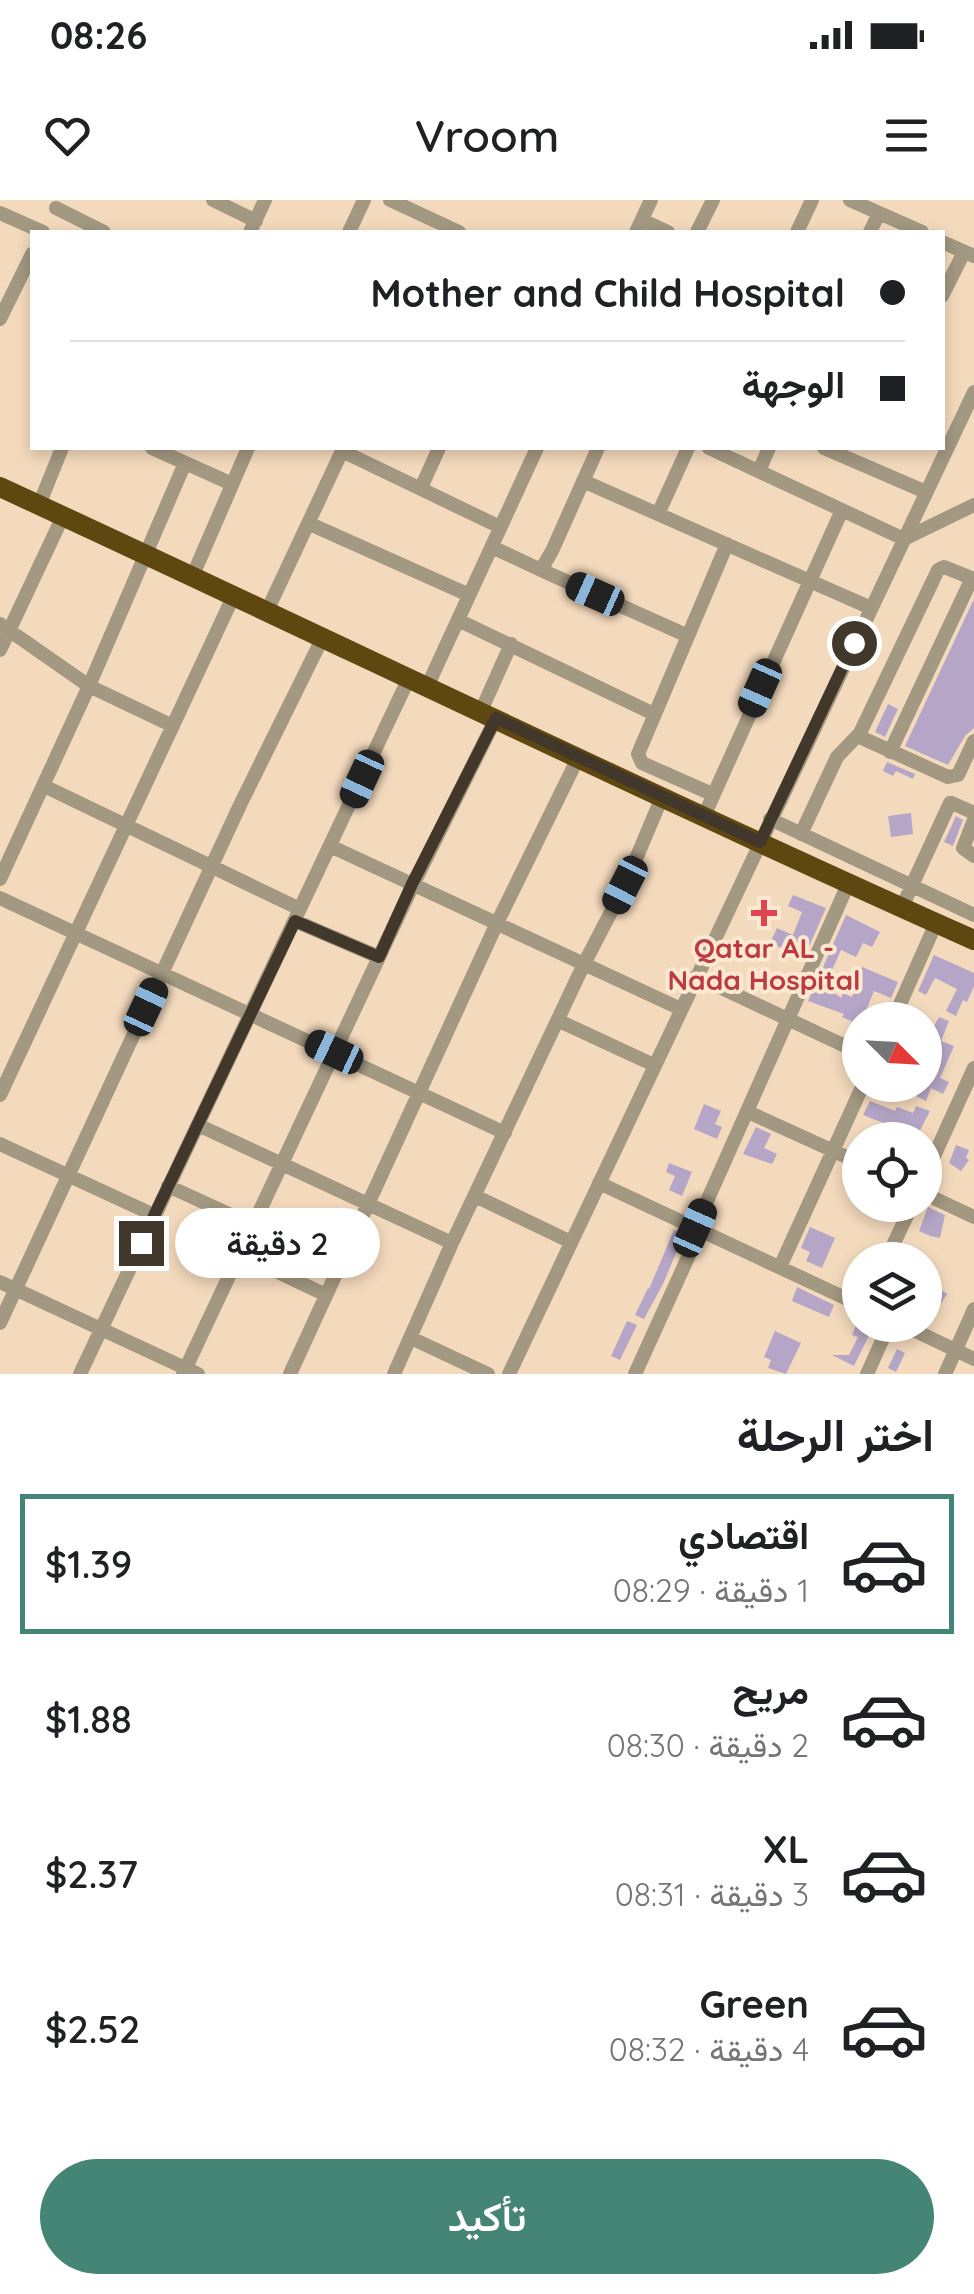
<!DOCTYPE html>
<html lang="ar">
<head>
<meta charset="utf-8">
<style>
	:root { --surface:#fff; --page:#f2f2f2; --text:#202124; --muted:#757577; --line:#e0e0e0; --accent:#448576 }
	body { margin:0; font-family:Quicksand,Vazirmatn,sans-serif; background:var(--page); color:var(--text); direction:rtl; height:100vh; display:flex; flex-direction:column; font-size:38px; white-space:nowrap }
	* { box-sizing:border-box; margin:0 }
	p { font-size:32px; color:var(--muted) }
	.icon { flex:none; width:55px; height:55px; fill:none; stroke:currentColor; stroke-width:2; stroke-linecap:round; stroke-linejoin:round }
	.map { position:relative; height:1174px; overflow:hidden; direction:ltr }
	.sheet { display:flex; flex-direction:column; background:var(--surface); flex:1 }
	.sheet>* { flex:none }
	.guide { position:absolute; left:30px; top:30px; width:915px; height:220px; border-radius:0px; box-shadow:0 5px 15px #0003; direction:rtl; display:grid; align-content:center; height:220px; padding:0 40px; background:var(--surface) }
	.needle { width:65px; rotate:114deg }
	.controls { position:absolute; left:842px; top:802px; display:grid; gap:20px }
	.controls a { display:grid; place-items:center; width:100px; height:100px; border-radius:50%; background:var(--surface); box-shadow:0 5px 15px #0003; font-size:50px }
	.end { position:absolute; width:45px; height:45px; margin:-22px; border:12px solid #41372b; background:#fff; box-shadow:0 0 0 5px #fff }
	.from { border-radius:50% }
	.bubble { position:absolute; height:70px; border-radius:35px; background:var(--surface); box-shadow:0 5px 15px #0003; font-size:32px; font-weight:600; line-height:70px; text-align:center; direction:rtl }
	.car { position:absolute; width:30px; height:60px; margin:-30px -15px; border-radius:12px; box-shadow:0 0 8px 2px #0007; background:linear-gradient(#222 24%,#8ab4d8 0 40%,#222 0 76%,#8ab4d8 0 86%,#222 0) }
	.guide b { display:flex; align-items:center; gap:35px; height:95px; font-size:38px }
	.guide b+b { border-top:2px solid var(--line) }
	.guide i { width:25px; height:25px; background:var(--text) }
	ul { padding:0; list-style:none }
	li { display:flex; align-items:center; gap:30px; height:140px; margin:0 20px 15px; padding:0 20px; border:5px solid transparent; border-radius:0px }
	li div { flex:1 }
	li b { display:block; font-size:38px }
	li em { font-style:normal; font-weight:600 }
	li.on { border-color:var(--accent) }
	li>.icon { width:90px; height:90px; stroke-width:1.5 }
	h2 { padding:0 40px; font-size:45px; line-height:120px }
	.cta { display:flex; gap:20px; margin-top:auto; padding:20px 40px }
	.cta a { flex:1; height:115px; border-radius:60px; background:var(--accent); color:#fff; font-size:40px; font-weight:600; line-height:115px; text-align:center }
	.status { display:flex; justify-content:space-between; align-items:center; height:70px; padding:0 50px; background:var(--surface); direction:ltr }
	.status svg { height:28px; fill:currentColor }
	header { display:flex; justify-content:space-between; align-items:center; height:130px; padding:0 40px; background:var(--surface); font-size:45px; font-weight:600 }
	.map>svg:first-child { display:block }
</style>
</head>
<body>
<div class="status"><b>08:26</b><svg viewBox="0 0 49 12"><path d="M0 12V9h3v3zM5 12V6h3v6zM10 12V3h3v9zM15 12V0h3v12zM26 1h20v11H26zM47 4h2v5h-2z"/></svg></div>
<header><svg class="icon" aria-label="menu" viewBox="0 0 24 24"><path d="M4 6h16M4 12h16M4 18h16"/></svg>Vroom<svg class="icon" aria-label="heart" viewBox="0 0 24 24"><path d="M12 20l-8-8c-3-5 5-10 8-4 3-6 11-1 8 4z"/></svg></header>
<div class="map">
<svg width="974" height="1174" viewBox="0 0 974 1174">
	<rect width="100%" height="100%" fill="#f4dabd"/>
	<!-- building -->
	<path fill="#b5a6c7" d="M974 399V528L965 536 948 565 905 546Z
		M888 504 898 509 885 537 875 532Z
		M887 562 915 574 913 579 896 571 893 576 883 571Z
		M911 613 913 634 891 637 888 616Z
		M956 616 963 620 953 646 944 642Z
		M793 695 826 708 804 758 770 743 777 728 793 735 802 712 788 706Z
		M846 715 880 732 872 747 863 743 856 757 841 750 825 786 841 798 843 793 852 797 860 780 857 778 862 767 898 782 891 798 874 791 867 808 883 815 882 820H860V825L842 817 844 814 808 801Z
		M934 755 974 773V786L967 802 963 800 956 816 946 811 957 789 935 778 926 795 918 791Z
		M939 817 949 821 941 841 954 846 940 878 949 882 943 894 931 888 926 901 910 893 914 885H925V842Z
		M870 901 895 911 897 907 913 913 916 906 930 911 915 940H912L885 927 886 924 863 915Z
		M704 904 721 911 715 924 722 927 717 939 694 929Z
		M756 927 771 934 764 948 777 954 772 964 743 954Z
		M956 945 969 950 966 958 969 960 961 971 949 963Z
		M669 963 692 972 682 996 669 990 675 976 666 972Z
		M928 1007 945 1015 940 1038 930 1036 919 1031Z
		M810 1027 835 1038 822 1068 806 1061 810 1052 801 1048Z
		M674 1030 684 1034 663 1084 644 1119 635 1115 648 1088 649 1089Z
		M797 1087 834 1105 829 1117 792 1101Z
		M937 1087 947 1094 934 1115 925 1110V1107Z
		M627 1121 637 1125 620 1160 611 1156Z
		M856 1125H874L854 1166 832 1155H849L858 1137 852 1135Z
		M775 1131 801 1143 786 1174 768 1168 771 1160 764 1157Z
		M897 1149 905 1153 896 1172 888 1168Z"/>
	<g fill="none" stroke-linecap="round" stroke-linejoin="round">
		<!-- minor -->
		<path stroke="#a39881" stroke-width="14" d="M213 0 256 21
			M390 0 459 32
			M850 0 922 32
			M56 8 104 32
			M0 13 43 32
			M642 20 668 32
			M250 32 265 0
			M349 32 364 0
			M636 32 651 0
			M697 32 713 0
			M797 32 812 0
			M870 32 879 13
			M942 42 974 56
			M942 96 964 52
			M0 119 32 54
			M152 248 232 284
			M344 248 342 251 500 327
			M709 248 904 339 974 305
			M824 248 926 292
			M759 271 769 248
			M583 281 871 408
			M421 288 439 248
			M39 305 62 248
			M658 314 688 248
			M310 324 469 395
			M492 347 541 370 552 351 598 248
			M541 370 688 436
			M193 375 248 248
			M974 379 944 367 938 370 860 533 862 538 948 577 958 575 974 541
			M267 411 342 251
			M458 420 654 514
			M0 424 89 486 173 526
			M0 450 63 316
			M427 487 537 248
			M481 511 511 444
			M890 552 972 378
			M44 586 300 709
			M712 594 642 563 638 554 727 344
			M704 616 842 310
			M770 619 974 715
			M974 620 963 648 974 656
			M801 634 837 557 860 533
			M330 646 681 809
			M0 679 89 486 185 263
			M0 698 505 933
			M902 707 950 603H952L974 613
			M295 721 379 757
			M696 776 860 853
			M893 820 936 723
			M559 821 654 865
			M0 895 234 395
			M748 912 860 963
			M198 925 452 1043
			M0 944 154 1015
			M925 976 974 868
			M599 983 860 1105
			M168 986 253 1025
			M925 994 974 1017
			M475 996 571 1042
			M695 1028 849 682
			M240 1054 326 1095
			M886 1060 912 1005
			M780 1067 863 885
			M0 1082 198 1174
			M0 1123 240 605 323 437
			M903 1125 974 1159
			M411 1138 488 1174
			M80 1174 409 478
			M183 1174 413 685 496 518
			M290 1174 497 723 578 558
			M394 1174 452 1043 584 764 625 685 662 597
			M509 1174 974 192
			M635 1174 700 1031
			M867 1174 889 1125
			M945 1174 974 1109"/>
		<!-- highway -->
		<path stroke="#5f4710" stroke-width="20" d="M0 287C325 437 647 594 974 740"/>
	</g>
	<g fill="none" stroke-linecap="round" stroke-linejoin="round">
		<!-- route -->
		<path stroke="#41372b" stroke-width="12" d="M141 1043 295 721 379 757 412 684 496 518 760 642 854 443"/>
	</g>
	<!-- markers -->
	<path fill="#e0444e" stroke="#fde9d1" stroke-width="4" d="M759 698h10v10h10v10h-10v10h-10v-10h-10v-10h10z"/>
	<g text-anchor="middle" stroke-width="8" stroke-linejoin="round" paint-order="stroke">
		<!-- health labels -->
		<g font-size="28" font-weight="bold" fill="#be3a42" stroke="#fde9d1">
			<text x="764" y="758">Qatar AL -<tspan x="764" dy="32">Nada Hospital</tspan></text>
		</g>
	</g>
</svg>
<div class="controls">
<a><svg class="needle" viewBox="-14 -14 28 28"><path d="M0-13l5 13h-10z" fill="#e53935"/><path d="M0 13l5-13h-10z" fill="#757577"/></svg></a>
<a><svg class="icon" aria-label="locate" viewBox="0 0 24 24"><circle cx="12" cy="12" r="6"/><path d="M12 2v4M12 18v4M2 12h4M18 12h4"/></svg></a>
<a><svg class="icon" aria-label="layers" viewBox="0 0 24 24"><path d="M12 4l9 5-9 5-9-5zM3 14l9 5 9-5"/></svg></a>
</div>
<i class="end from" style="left:854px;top:443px"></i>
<i class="end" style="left:141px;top:1043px"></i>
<div class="bubble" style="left:175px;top:1008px;width:205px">2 دقيقة</div>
<i class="car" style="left:595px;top:394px;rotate:294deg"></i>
<i class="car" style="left:760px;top:488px;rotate:204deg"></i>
<i class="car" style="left:362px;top:579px;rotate:205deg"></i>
<i class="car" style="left:625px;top:685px;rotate:207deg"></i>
<i class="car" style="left:146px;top:807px;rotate:25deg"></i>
<i class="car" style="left:334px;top:852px;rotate:295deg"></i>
<i class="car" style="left:695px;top:1028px;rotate:24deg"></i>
<div class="guide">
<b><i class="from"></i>Mother and Child Hospital</b>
<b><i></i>الوجهة</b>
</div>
</div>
<section class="sheet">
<h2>اختر الرحلة</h2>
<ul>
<li class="on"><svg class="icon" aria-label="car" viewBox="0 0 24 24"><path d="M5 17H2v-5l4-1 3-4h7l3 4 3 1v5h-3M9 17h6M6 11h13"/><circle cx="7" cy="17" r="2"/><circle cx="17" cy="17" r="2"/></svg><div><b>اقتصادي</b><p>1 دقيقة · 08:29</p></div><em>$1.39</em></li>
<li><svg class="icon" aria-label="car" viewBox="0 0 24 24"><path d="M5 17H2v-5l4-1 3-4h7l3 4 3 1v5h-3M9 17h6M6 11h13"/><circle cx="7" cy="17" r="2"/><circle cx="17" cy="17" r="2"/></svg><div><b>مريح</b><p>2 دقيقة · 08:30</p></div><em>$1.88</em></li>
<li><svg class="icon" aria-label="car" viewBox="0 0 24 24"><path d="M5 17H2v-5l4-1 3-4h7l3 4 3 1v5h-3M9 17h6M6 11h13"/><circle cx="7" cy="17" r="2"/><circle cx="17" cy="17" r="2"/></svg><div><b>XL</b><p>3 دقيقة · 08:31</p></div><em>$2.37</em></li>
<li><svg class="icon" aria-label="car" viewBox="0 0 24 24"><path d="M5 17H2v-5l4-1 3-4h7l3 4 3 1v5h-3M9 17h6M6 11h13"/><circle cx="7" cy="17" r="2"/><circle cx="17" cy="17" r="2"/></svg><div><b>Green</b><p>4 دقيقة · 08:32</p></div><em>$2.52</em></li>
</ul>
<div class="cta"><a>تأكيد</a></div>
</section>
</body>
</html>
